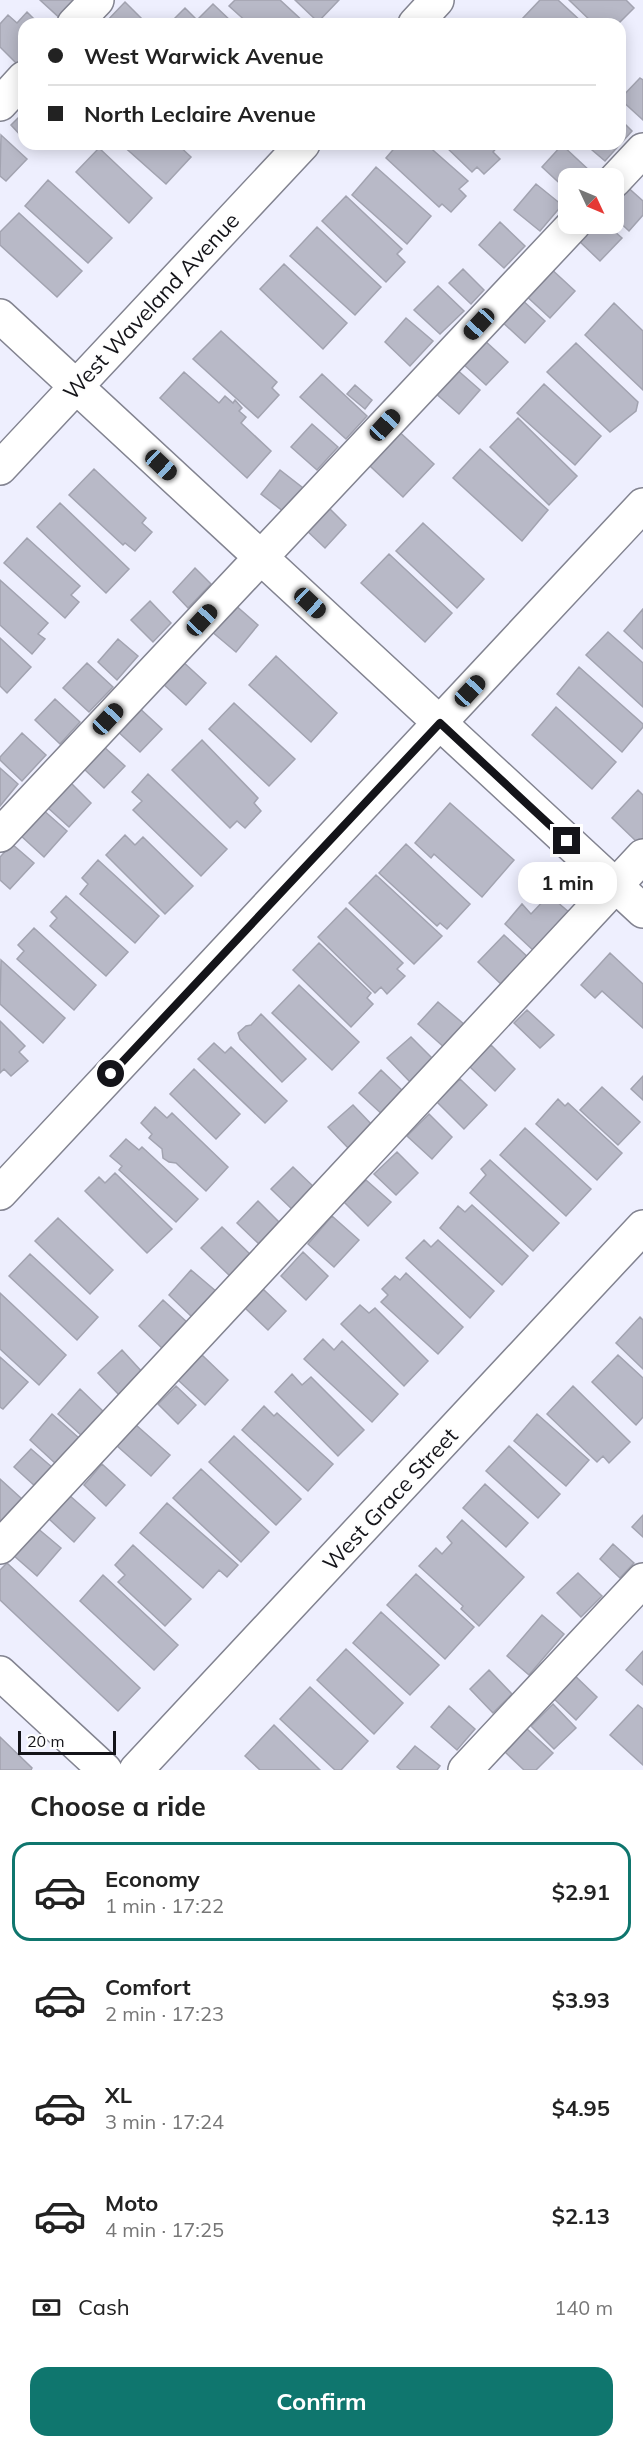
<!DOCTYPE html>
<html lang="en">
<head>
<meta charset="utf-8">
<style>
	:root { --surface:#fff; --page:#f6f6f6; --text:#222; --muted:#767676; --line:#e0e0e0; --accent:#0f766e }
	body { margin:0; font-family:Mulish,sans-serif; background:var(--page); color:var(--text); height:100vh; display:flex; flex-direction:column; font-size:22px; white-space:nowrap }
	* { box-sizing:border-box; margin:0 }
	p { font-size:20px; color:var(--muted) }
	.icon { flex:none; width:33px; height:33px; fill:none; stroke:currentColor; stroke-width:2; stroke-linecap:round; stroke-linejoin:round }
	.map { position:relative; height:1770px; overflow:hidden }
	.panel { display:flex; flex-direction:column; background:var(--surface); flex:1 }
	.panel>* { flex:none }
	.banner { position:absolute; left:18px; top:18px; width:608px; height:132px; border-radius:18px; box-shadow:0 3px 15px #0003; display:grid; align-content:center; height:132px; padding:0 30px; background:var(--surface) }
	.needle { width:39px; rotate:134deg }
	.buttons { position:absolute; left:558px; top:168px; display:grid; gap:12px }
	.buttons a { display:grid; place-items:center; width:66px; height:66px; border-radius:12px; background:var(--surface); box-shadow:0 3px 15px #0003; font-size:30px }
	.scale { position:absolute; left:18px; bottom:15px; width:98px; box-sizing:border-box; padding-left:6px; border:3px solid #141419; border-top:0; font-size:16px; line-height:21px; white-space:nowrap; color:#141419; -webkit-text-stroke:4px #fefefe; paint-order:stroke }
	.end { position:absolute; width:27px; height:27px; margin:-14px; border:8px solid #141419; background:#fff; box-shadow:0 0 0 3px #fff }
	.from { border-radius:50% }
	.bubble { position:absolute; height:42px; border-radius:18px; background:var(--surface); box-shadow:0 3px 15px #0003; font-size:20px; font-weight:700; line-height:42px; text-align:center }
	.car { position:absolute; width:18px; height:36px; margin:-18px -9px; border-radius:8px; box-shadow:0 0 4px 2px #0007; background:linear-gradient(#222 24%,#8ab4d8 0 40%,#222 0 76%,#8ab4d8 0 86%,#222 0) }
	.banner b { display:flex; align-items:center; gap:21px; height:57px; font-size:22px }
	.banner b+b { border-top:2px solid var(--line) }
	.banner i { width:15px; height:15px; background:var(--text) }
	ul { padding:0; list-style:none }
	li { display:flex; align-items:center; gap:18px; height:99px; margin:0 12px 9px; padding:0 18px; border:3px solid transparent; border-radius:18px }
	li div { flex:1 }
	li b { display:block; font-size:22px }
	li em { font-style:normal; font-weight:700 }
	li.on { border-color:var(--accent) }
	li>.icon { width:54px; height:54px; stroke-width:1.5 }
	h2 { padding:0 30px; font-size:27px; line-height:72px }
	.pay { display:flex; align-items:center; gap:15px; height:66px; padding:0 30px; font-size:22px }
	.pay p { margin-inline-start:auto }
	.cta { display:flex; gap:12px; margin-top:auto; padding:12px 30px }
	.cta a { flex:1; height:69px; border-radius:18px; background:var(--accent); color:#fff; font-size:24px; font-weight:700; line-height:69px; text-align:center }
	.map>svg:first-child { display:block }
</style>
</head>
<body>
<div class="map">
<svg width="643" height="1770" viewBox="0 0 643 1770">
	<rect width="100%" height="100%" fill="#eeeffe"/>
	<!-- building -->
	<path fill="#b8b9c7" stroke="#a2a3b0" stroke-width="1.5" d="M40 0H77L63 21Z
		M235 0H280L306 24H249L229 6Z
		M295 0H339L318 22Z
		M540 0H558L584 24H527L522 19Z
		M569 0H626L634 8 618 24H594Z
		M125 2 147 24H104Z
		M213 4 234 24 170 23 185 8 197 20Z
		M27 12 39 24H24V65L21 68 0 47V24L8 15 17 23Z
		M640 78 643 80V120L620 99Z
		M24 112V139L11 125Z
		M620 119 632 131 605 161 585 144H620Z
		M1 135 27 159 6 181 0 176Z
		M121 144H177L191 157 166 184Z
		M398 144H426L468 181 459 189 466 196 451 212 442 204 439 207 386 158Z
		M443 144H496L498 146 493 152 500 159 484 174 477 167 472 172Z
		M562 145 591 172 585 178H568V191L542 167Z
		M99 148 152 198 129 223 76 172Z
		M376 167 431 216 407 244 352 195Z
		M48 180 112 238 88 263 25 206Z
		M536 184 562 205 540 231 514 210Z
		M624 184 643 201V215L629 231 614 217V196Z
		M346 196 402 249 397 254 405 262 386 282 322 221Z
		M19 213 82 271 57 297 0 245V232Z
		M500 222 525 246 504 268 479 245Z
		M590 224H606L622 238 600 261 576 238Z
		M317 227 381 287 355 315 290 256Z
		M284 264 347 323 323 349 260 289Z
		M548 266 575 291 550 318 523 293Z
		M463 269 484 290 471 304 449 283Z
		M438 286 464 311 440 334 414 310Z
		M520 298 545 321 525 343 499 319Z
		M614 303 643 331V390L585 335Z
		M406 318 433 341 410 366 385 342Z
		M221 331 277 382 272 388 279 395 258 418 193 359Z
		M483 339 508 362 486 385 461 362Z
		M576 343 638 402 636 411 610 432 547 372Z
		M455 368 480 390 459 414 434 392Z
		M184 372 219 403 225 396 233 403 235 400 242 408 239 411 246 417 241 423 271 451 247 478 160 398Z
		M322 374 367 416 346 439 300 397Z
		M544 384 601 436 575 465 517 413Z
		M355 385 372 400 365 409 347 394Z
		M518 418 577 476 549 505 490 447Z
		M312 424 338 447 317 470 291 447Z
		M393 426 434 464 403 497 369 465Z
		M480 449 548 510 522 541 453 478Z
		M94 469 146 518 142 523 152 532 135 551 125 543 123 545 69 495Z
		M280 470 303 488 284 512 261 494Z
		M60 503 129 569 106 593 37 527Z
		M325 504 346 525 325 548 303 527Z
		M423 523 484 579 457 608 396 551Z
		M27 538 80 586 71 595 79 602 65 618 4 563Z
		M389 554 452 613 425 642 361 583Z
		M195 568 211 584 188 608 173 592Z
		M0 580 48 623 38 634 45 639 32 654 0 625Z
		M150 601 171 623 153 642 131 620Z
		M234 604 258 625 236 652 211 631Z
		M643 609V649L624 631Z
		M608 632 643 663V707L586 655Z
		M0 638 31 667 7 693 0 686Z
		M118 639 138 656 117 680 98 662Z
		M276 656 337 713 311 742 249 685Z
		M181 660 206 683 186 705 161 682Z
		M87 663 113 687 89 712 63 688Z
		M579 667 643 724V727L622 752 557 694Z
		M55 699 80 722 60 744 35 720Z
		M234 703 295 759 269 786 209 729Z
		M136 705 162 729 140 752 115 729Z
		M556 707 616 762 592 789 532 735Z
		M22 733 46 755 22 781 0 760V757Z
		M202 740 258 798 254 803 261 811 245 828 237 821 230 828 172 770Z
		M103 746 125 766 104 788 83 768Z
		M0 768 18 784 0 806Z
		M148 774 227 849 201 876 133 810 142 801 132 792Z
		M70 782 91 803 69 827 47 807Z
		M638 790 643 795V838L638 843 612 818Z
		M450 803 514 860 482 897 434 854 431 858 415 843Z
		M42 809 67 831 44 857 20 835Z
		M125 835 135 845 143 837 193 886 165 914 106 855Z
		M12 844 34 863 10 889 0 880V857Z
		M406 844 470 904 447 929 440 923 437 926 379 873Z
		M98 860 159 916 135 943 80 894 88 884 82 878Z
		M376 875 442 936 414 964 349 903Z
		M549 895 570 913 535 952 505 924 522 904 531 914Z
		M66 896 128 952 106 976 50 926 57 918 51 912Z
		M346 908 403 963 397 969 405 976 387 994 381 987 375 993 318 937Z
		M34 928 96 985 74 1010 17 959 24 951 18 945Z
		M504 935 530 959 504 987 478 962Z
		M319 943 371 993 367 998 373 1004 351 1027 293 970Z
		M610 953 643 984V1028L602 991 595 998 581 985Z
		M1 960 65 1018 43 1043 0 1004Z
		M299 985 359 1042 332 1070 272 1013Z
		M438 1002 465 1025 446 1049 418 1024Z
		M527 1010 554 1035 540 1048 514 1023Z
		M261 1014 306 1059 282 1082 240 1039 238 1033 246 1026 251 1025Z
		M0 1021 25 1046 19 1052 28 1061 11 1076 4 1069 0 1073Z
		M411 1037 436 1062 412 1084 387 1058Z
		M214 1043 225 1053 231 1047 287 1101 265 1123 198 1059Z
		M491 1045 515 1069 495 1091 470 1067Z
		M194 1069 240 1114 216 1139 170 1094Z
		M381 1070 405 1093 384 1116 359 1093Z
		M643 1076V1100L631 1089Z
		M460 1079 487 1105 464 1129 437 1102Z
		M602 1087 640 1122 618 1145 580 1110Z
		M558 1099 565 1106 568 1103 622 1153 597 1180 536 1124Z
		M353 1105 374 1127 350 1150 328 1127Z
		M155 1107 167 1118 172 1113 228 1167 206 1191 176 1163 169 1162 163 1158 162 1149 149 1138 152 1134 141 1123Z
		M429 1114 452 1137 432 1159 407 1136Z
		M525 1128 591 1189 566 1216 500 1155Z
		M126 1139 139 1150 142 1147 198 1199 176 1222 119 1170 122 1166 110 1156Z
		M397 1152 418 1173 396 1195 374 1174Z
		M490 1160 559 1223 533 1251 470 1193 486 1175 481 1169Z
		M293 1167 318 1191 296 1213 271 1189Z
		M115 1173 172 1229 147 1253 85 1191 99 1177 105 1183Z
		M366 1180 391 1202 368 1226 344 1202Z
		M258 1201 282 1225 261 1246 237 1223Z
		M472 1205 528 1256 502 1285 440 1228 458 1206 465 1212Z
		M332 1216 359 1240 334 1267 308 1244Z
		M58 1218 113 1270 90 1294 35 1241Z
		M222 1227 253 1257 232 1278 201 1248Z
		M424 1240 431 1247 438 1240 494 1291 470 1318 406 1258Z
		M303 1252 328 1276 306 1300 281 1276Z
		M30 1254 98 1317 77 1340 9 1276Z
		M191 1270 217 1292 193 1318 169 1295Z
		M406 1273 463 1327 438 1354 381 1302 388 1295 382 1289 395 1276 400 1280Z
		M263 1289 286 1311 268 1330 245 1308Z
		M0 1293 66 1355 39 1385 0 1349Z
		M163 1300 189 1324 164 1350 139 1326Z
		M360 1305 369 1313 375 1308 428 1361 404 1386 341 1324Z
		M640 1317 643 1320V1369L616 1343Z
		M323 1339 334 1350 342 1341 398 1394 372 1422 304 1359Z
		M122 1350 144 1374 121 1397 98 1373Z
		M202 1355 228 1380 205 1405 178 1380Z
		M618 1355 643 1378V1417L636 1425 592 1382Z
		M0 1357 28 1382 3 1409 0 1407Z
		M292 1374 302 1385 311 1377 364 1430 338 1456 275 1392Z
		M176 1386 196 1405 178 1424 158 1404Z
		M573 1386 630 1442 609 1463 603 1456 597 1462 547 1414Z
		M80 1389 105 1413 82 1436 58 1414Z
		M264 1406 274 1416 277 1413 333 1464 308 1491 242 1430Z
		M52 1414 79 1438 56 1464 30 1440Z
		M537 1414 589 1460 566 1486 514 1441Z
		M136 1425 170 1455 151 1476 116 1445Z
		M234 1436 301 1499 276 1525 209 1462Z
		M509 1446 560 1494 538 1518 486 1471Z
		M31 1449 53 1468 36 1487 14 1467Z
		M102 1464 125 1485 106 1506 84 1485Z
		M201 1469 269 1532 241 1562 173 1498Z
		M0 1479 22 1499 0 1523Z
		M485 1484 528 1523 506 1547 463 1508Z
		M69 1495 95 1518 74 1542 49 1519Z
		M167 1503 238 1565 227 1577 219 1570 203 1588 140 1533Z
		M643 1515V1537L632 1527Z
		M462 1520 524 1577 479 1626 461 1609 463 1606 419 1566 436 1548 442 1554 452 1543 447 1537Z
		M36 1527 61 1548 37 1576 13 1555Z
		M613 1544 634 1563 620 1578 600 1559Z
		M133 1545 191 1599 165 1626 118 1582 125 1575 115 1565Z
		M7 1563 140 1688 118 1711 0 1600V1570Z
		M578 1573 602 1596 581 1617 557 1593Z
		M416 1574 474 1627 445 1659 387 1605Z
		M103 1575 178 1645 154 1670 80 1601Z
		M381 1612 439 1665 410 1695 353 1643Z
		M542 1615 564 1634 529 1675 507 1656Z
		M346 1649 403 1703 374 1734 317 1680Z
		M643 1651V1685L626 1670Z
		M489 1670 512 1694 493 1713 470 1689Z
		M571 1672 597 1697 576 1720 550 1695Z
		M310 1687 368 1741 341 1770H335L280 1719Z
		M553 1704 576 1728 554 1749 531 1726Z
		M638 1705 643 1709V1765L610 1735Z
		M449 1706 475 1729 457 1750 431 1727Z
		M274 1725 320 1770H260L245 1756Z
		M526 1728 553 1753 536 1770H524L505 1752Z
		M0 1737 32 1768 31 1770H0Z
		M415 1746 440 1766 437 1770H401L397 1767Z"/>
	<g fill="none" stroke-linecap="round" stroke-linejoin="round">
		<!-- minor casing -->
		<g stroke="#828390" stroke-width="36">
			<path id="minor" d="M74 24 97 0
				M415 24 437 0
				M0 104 24 78
				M614 181 643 150
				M0 316 643 911
				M0 468 303 144
				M0 835 574 224
				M0 1193 643 505
				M0 1547 643 856
				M0 1673 105 1770
				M136 1770 643 1227
				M465 1770 643 1580"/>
		</g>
		<!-- minor -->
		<use href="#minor" stroke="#fff" stroke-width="33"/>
	</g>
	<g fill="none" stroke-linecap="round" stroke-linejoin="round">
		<!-- route -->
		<path stroke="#141419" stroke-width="8" d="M111 1074 440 723 567 841"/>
	</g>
	<g text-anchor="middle" stroke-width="4.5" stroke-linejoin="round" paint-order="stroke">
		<!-- street labels -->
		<g font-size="22" fill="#141419" stroke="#fefefe">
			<text transform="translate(151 306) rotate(-47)" y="8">West Waveland Avenue</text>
			<text transform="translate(390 1499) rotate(-47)" y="8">West Grace Street</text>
		</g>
	</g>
</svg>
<div class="buttons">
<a><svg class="needle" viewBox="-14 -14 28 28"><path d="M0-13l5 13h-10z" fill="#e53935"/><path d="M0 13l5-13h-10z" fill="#767676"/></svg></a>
</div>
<div class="scale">20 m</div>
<i class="end from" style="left:111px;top:1074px"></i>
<i class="end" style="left:567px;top:841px"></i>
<div class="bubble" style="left:518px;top:862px;width:99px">1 min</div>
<i class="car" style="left:479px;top:324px;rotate:223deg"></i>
<i class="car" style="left:385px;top:425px;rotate:43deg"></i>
<i class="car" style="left:161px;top:465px;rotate:133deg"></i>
<i class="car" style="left:310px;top:603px;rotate:133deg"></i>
<i class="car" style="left:202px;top:620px;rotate:43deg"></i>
<i class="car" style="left:470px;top:691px;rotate:43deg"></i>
<i class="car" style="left:108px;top:719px;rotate:43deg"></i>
<div class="banner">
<b><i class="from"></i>West Warwick Avenue</b>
<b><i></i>North Leclaire Avenue</b>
</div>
</div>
<section class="panel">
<h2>Choose a ride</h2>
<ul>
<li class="on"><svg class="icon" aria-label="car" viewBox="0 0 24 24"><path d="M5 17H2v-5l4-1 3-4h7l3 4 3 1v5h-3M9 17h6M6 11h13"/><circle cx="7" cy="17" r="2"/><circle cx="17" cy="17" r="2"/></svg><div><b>Economy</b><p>1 min · 17:22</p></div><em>$2.91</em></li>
<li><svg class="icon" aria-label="car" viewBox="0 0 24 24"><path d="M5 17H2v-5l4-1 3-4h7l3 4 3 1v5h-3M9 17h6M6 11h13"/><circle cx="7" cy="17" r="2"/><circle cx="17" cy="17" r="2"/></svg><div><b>Comfort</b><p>2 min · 17:23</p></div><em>$3.93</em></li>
<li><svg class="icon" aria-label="car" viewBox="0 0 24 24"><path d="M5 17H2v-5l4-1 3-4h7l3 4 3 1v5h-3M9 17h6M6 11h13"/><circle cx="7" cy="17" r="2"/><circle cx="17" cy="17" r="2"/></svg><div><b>XL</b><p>3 min · 17:24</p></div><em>$4.95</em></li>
<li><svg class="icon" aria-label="car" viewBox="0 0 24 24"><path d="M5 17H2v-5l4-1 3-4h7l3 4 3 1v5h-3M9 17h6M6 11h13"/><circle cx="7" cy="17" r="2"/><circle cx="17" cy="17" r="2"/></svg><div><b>Moto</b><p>4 min · 17:25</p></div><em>$2.13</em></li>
</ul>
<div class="pay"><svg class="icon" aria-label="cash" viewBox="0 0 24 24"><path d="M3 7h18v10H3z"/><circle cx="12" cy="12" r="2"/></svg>Cash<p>140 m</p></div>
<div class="cta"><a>Confirm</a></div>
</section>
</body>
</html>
